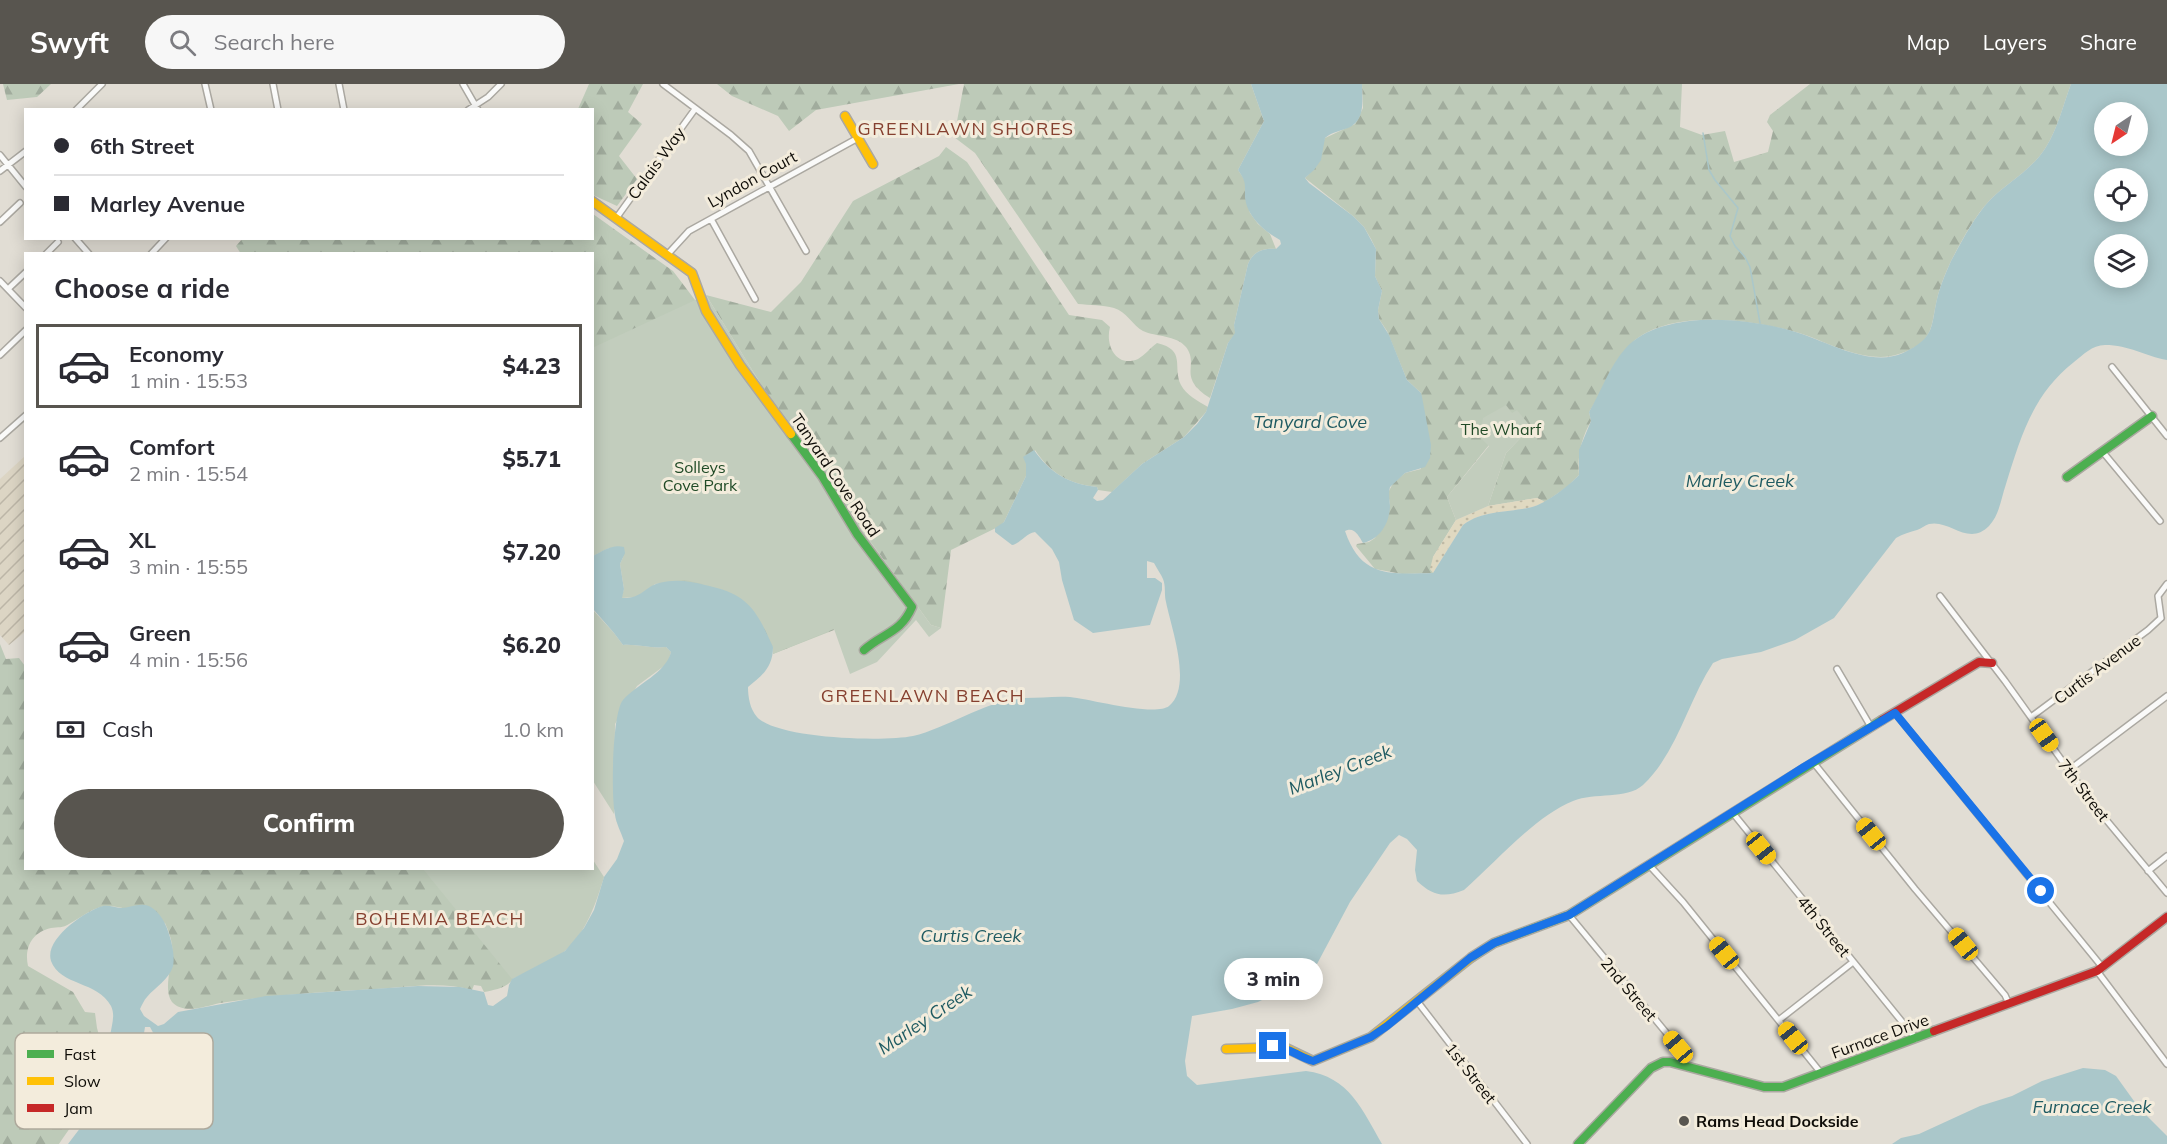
<!DOCTYPE html>
<html lang="en">
<head>
<meta charset="utf-8">
<style>
	:root { --surface:#fff; --page:#f7f7f7; --text:#2b2b33; --muted:#7c7c81; --line:#e1e1e2; --accent:#58554f }
	body { margin:0; font-family:Mulish,sans-serif; background:var(--page); color:var(--text); height:100vh; display:flex; flex-direction:column; font-size:22px; white-space:nowrap }
	* { box-sizing:border-box; margin:0 }
	p { font-size:20px; color:var(--muted) }
	.icon { flex:none; width:33px; height:33px; fill:none; stroke:currentColor; stroke-width:2; stroke-linecap:round; stroke-linejoin:round }
	.map { position:relative; flex:1; overflow:hidden }
	.panel { position:absolute; left:24px; top:168px; width:570px; height:618px; display:flex; flex-direction:column; background:var(--surface); border-radius:0px; box-shadow:0 3px 15px #0003 }
	.panel>* { flex:none }
	.banner { position:absolute; left:24px; top:24px; width:570px; height:132px; border-radius:0px; box-shadow:0 3px 15px #0003; display:grid; align-content:center; height:132px; padding:0 30px; background:var(--surface) }
	.needle { width:39px; rotate:215deg }
	.fabs { position:absolute; left:2094px; top:18px; display:grid; gap:12px }
	.fabs a { display:grid; place-items:center; width:54px; height:54px; border-radius:50%; background:var(--surface); box-shadow:0 3px 15px #0003; font-size:30px }
	.end { position:absolute; width:27px; height:27px; margin:-14px; border:8px solid #1a73e8; background:#fff; box-shadow:0 0 0 3px #fff }
	.from { border-radius:50% }
	.bubble { position:absolute; height:42px; border-radius:21px; background:var(--surface); box-shadow:0 3px 15px #0003; font-size:20px; font-weight:800; line-height:42px; text-align:center }
	.car { position:absolute; width:18px; height:36px; margin:-18px -9px; border-radius:8px; box-shadow:0 0 4px 2px #0007; background:linear-gradient(#f5c518 24%,#345 0 40%,#f5c518 0 76%,#345 0 86%,#f5c518 0) }
	.banner b { display:flex; align-items:center; gap:21px; height:57px; font-size:22px }
	.banner b+b { border-top:2px solid var(--line) }
	.banner i { width:15px; height:15px; background:var(--text) }
	ul { padding:0; list-style:none }
	li { display:flex; align-items:center; gap:18px; height:84px; margin:0 12px 9px; padding:0 18px; border:3px solid transparent; border-radius:0px }
	li div { flex:1 }
	li b { display:block; font-size:22px }
	li em { font-style:normal; font-weight:800 }
	li.active { border-color:var(--accent) }
	li>.icon { width:54px; height:54px; stroke-width:1.5 }
	h2 { padding:0 30px; font-size:27px; line-height:72px }
	.pay { display:flex; align-items:center; gap:15px; height:66px; padding:0 30px; font-size:22px }
	.pay p { margin-inline-start:auto }
	.action { display:flex; gap:12px; margin-top:auto; padding:12px 30px }
	.action a { flex:1; height:69px; border-radius:36px; background:var(--accent); color:#fff; font-size:24px; font-weight:800; line-height:69px; text-align:center }
	header { display:flex; align-items:center; gap:36px; box-sizing:border-box; height:84px; padding:0 30px; background:var(--accent); color:#fff }
	header strong { font-size:28px }
	nav { display:flex; gap:33px; margin-inline-start:auto; font-size:21px }
	.search { width:420px; height:54px; background:var(--page); display:flex; align-items:center; gap:15px; box-sizing:border-box; padding:0 21px; border-radius:33px; color:var(--muted); font-size:22px }
	.map>svg:first-child { display:block }
</style>
</head>
<body>
<header>
<strong>Swyft</strong>
<div class="search"><svg class="icon" aria-label="search" viewBox="0 0 24 24"><circle cx="10" cy="10" r="6"/><path d="M15 15l6 6"/></svg>Search here</div>
<nav><a>Map</a><a>Layers</a><a>Share</a></nav>
</header>
<div class="map">
<svg width="2167" height="1060" viewBox="0 0 2167 1060">
	<defs>
		<pattern id="industrial-furrows" width="10" height="10" patternUnits="userSpaceOnUse" patternTransform="scale(1.5)"><rect width="10" height="10" fill="#dcd5c4"/><path d="M-1 1l2-2M0 10L10 0M9 11l2-2" fill="none" stroke="#bcb6a7"/></pattern>
		<pattern id="forest-firs" width="22" height="20" patternUnits="userSpaceOnUse" patternTransform="scale(1.5)"><rect width="22" height="20" fill="#bdcab8"/><path d="M5 1l3.5 6h-7zM16 11l3.5 6h-7z" fill="#a1ac9d"/></pattern>
		<pattern id="sand-dots" width="8" height="8" patternUnits="userSpaceOnUse" patternTransform="scale(1.5)"><rect width="8" height="8" fill="#e0d9c1"/><path d="M2 2h.1M6 6h.1" fill="none" stroke="#bfb9a4" stroke-width="1.8" stroke-linecap="round"/></pattern>
	</defs>
	<rect width="100%" height="100%" fill="#e1ddd4"/>
	<!-- industrial -->
	<path fill="url(#industrial-furrows)" d="M25 372V548L9 561 0 551V395Z"/>
	<!-- forest -->
	<path fill="url(#forest-firs)" d="M3 0H51L37 13 7 16Z
		M589 0H643L628 28 642 40 619 72 637 95 617 122 593 111 592 26 578 25Z
		M717 0H959L816 26 789 47 778 32 732 12Z
		M964 0H1251L1264 37 1238 86 1246 98 1245 112 1250 129 1258 140 1270 150 1276 165C1262 164 1253 168 1248 180L1234 241 1236 249 1228 259 1210 314C1176 292 1200 282 1186 263 1176 251 1156 253 1143 247 1133 242 1126 227 1114 224 1103 221 1089 221 1078 220L975 69 954 53Z
		M1362 0H1682L1680 43 1702 51 1725 47 1734 78 1768 68 1773 47 1767 38 1770 31 1810 0H2071C2063 21 2058 44 2046 63 2032 86 2008 98 1990 116 1974 133 1962 156 1951 177 1946 188 1941 199 1938 211 1930 242 1936 258 1899 270 1873 279 1839 265 1816 255 1770 237 1677 222 1635 256 1630 260 1626 269 1623 275 1611 292 1600 310 1589 328L1591 337C1582 353 1577 371 1579 391L1567 403 1545 418 1537 414 1488 422 1506 369 1531 343 1489 361 1447 413 1456 436 1433 473V489L1402 490 1375 485 1356 462 1357 460 1369 458 1375 454 1390 420 1388 409 1393 399 1405 389 1421 385V309L1407 296 1387 247 1379 235 1378 226 1382 207 1375 192 1376 165 1371 155 1364 143 1353 132 1305 94 1309 90 1325 54 1355 40 1363 24Z
		M946 63 967 78 1069 231 1102 236 1110 243C1105 261 1116 284 1138 275 1145 271 1150 264 1157 259 1187 266 1172 283 1181 301 1186 311 1198 317 1208 323L1206 328 1184 353 1142 380 1112 408 1098 406 1097 403C1069 400 1050 389 1035 366L1026 380V392L1004 438 1000 442 951 466 941 544 931 541 862 446 824 385 762 302 706 211 771 228 801 198 853 117 939 72Z
		M593 130 673 187 695 216 834 546 773 570V563L593 454 592 170H241L236 162 243 154H592Z
		M0 560 6 575 19 574 25 582 26 784 488 785 513 895C507 904 494 906 484 908L481 902 474 901 472 906C442 897 406 903 376 905 323 908 272 911 220 919 206 922 184 931 172 918 162 906 174 876 172 861 171 853 168 846 165 839 147 833 126 822 107 822 95 822 80 834 69 840 63 844 58 843 51 844 32 848 24 864 28 882L73 908 85 928 95 929 97 944 111 995C109 1008 98 1011 89 1020 79 1031 67 1048 59 1060H0Z"/>
	<!-- sand -->
	<path fill="url(#sand-dots)" d="M1537 414 1545 418C1520 431 1487 423 1463 441L1433 489 1430 485 1433 473 1456 436 1488 422Z"/>
	<!-- park -->
	<path fill="#c2cdbd" d="M706 211 762 302 824 385 862 446 931 541 941 544 929 553 916 536 877 578 850 590 834 545 773 570V563L764 544 702 500 685 496 655 500 638 513 621 514 624 505 620 480 625 469 609 464 593 472 592 264Z
		M1506 321 1512 329 1517 326 1531 343 1506 369 1488 422 1456 436 1447 413 1489 362 1480 353 1483 334Z
		M592 525 614 549 623 561C638 560 651 565 666 563L671 568 668 579 637 602 615 640 614 730 593 697Z
		M593 776 604 793C596 819 587 847 566 866 555 876 527 888 512 895L423 785 592 784Z"/>
	<!-- water -->
	<path fill="#aac7ca" fill-rule="evenodd" d="M1251 0H1362C1362 16 1366 36 1348 44 1340 47 1332 48 1325 54L1321 76 1314 86 1305 94 1309 99 1353 132 1364 143 1376 165 1375 192 1382 207 1378 226 1379 235 1389 251 1407 296 1421 309 1422 313 1431 361 1430 374 1425 383 1405 389 1390 403C1388 411 1390 416 1390 423 1389 440 1380 455 1363 459 1359 452 1354 442 1345 447 1361 494 1390 490 1433 489L1463 441C1483 426 1509 429 1532 423 1545 420 1570 401 1579 391V366L1591 337 1589 328C1601 308 1609 283 1625 265 1662 223 1755 234 1802 250 1831 260 1872 283 1903 269 1937 253 1930 242 1938 211 1941 200 1946 188 1951 177 1962 157 1974 133 1990 116 2008 98 2032 86 2046 63 2058 44 2063 21 2071 0H2167V276C2145 272 2129 261 2105 261 2092 261 2083 271 2074 278 2033 310 2021 352 2006 400 2001 414 2000 430 1989 442 1968 463 1950 435 1929 440 1925 441 1921 445 1917 446 1910 448 1903 450 1896 454L1834 534 1795 556 1761 568 1722 575 1713 579C1688 617 1677 669 1643 701 1626 716 1595 708 1573 717 1534 733 1496 778 1464 806 1444 814 1433 812 1417 797L1415 786 1417 766 1407 755 1399 751 1390 759 1350 818 1317 880 1282 906 1258 918 1232 925 1192 932 1185 977 1187 992 1197 1001 1306 987C1349 992 1363 1027 1382 1060H68L100 1018 115 1002 139 987 153 974 157 956 150 943H145C143 957 140 966 129 975L117 974C101 953 119 939 111 922 98 897 60 902 51 877 44 855 85 827 103 822 109 821 116 824 121 824 129 824 137 820 144 821 157 822 166 839 169 850 172 859 175 873 173 882 169 896 155 903 147 913 144 916 142 921 140 925L144 932 158 942 164 940 178 928 266 912 418 902 460 903 484 908 488 921 493 922 507 912 509 901 512 895 565 867 584 844 594 826 604 793 617 775 624 757C621 748 616 739 615 731 611 712 612 629 623 616 637 600 666 589 671 568L666 563C651 565 638 560 623 561L614 549 593 525V472C603 467 612 460 624 463L625 469 620 480 624 505 622 514C642 515 644 503 659 499 676 495 689 497 705 501 748 510 756 525 773 563 773 583 762 592 748 603 748 613 750 625 757 633 777 655 884 658 913 652 948 644 988 615 1025 614 1040 614 1055 612 1070 613 1090 615 1155 633 1169 622 1193 602 1171 543 1166 518 1164 510 1166 502 1163 495 1161 490 1157 485 1154 479L1147 477V494H1155L1162 499V506L1150 541 1093 549 1074 536 1062 496 1059 478 1052 465 1035 448C1025 450 1021 459 1012 461L995 448V444L1004 438 1026 392V380L1023 373 1034 366C1050 389 1069 400 1097 403L1098 406 1093 414 1097 417 1103 416 1142 380 1184 353 1197 340 1206 328 1228 259 1235 249 1234 241 1248 180C1253 168 1262 164 1276 165L1281 160 1280 156C1264 147 1246 132 1245 112 1245 98 1246 98 1238 86L1264 37ZM2138 28V62H2104V28ZM2104 94H2138V128H2104ZM2138 160V194H2104V160Z
		M2083 984 2105 986 2116 992 2139 1024 2167 1052V1060H1892L1901 1054 1919 1050 1980 1022 2012 1012 2042 997Z"/>
	<g fill="none" stroke-linecap="round" stroke-linejoin="round">
		<!-- stream -->
		<path stroke="#aac7ca" stroke-width="1.5" d="M1703 49 1709 86 1715 96 1738 124 1730 152 1735 162 1745 173 1750 183 1760 239"/>
		<!-- street casing -->
		<g stroke="#aba8a1" stroke-width="8">
			<path id="street" d="M205 0 211 26
				M273 0 278 26
				M339 0 344 26
				M463 0 478 26
				M663 0 731 51 749 67 806 167
				M76 26 102 0
				M468 26 488 13 501 0
				M0 71 26 103
				M0 87 26 67
				M617 133 695 25
				M711 135 755 215
				M0 138 20 119
				M75 154 89 170
				M46 170 58 158
				M151 170 166 154
				M668 170 689 147 858 54
				M0 197 26 224
				M8 205 26 188
				M0 271 26 246
				M2112 283 2167 352
				M0 354 26 331
				M2102 367 2160 437
				M1940 512 2005 597 2093 720 2167 809
				M2161 534 2158 512 2167 500
				M1837 585 1871 643
				M1895 629 2103 884
				M2031 633 2148 546 2161 534
				M1813 678 1915 805 2005 911 2009 920
				M2069 686 2167 612
				M1732 728 1916 955
				M1650 782 1683 818 1821 989
				M2148 787 2167 772
				M1569 831 1678 963 1686 975 1683 980
				M2097 887 2167 980
				M1417 917 1527 1060
				M1779 936 1853 878"/>
		</g>
		<!-- fast casing -->
		<g stroke="#aba8a1" stroke-width="11">
			<path id="fast" d="M791 350 822 392 857 450 912 523C901 549 883 549 864 566
				M2067 393 2152 332
				M1472 873 1494 859 1569 831 1882 636
				M1578 1060 1651 984 1663 978H1670L1764 1003H1783L1934 947"/>
		</g>
		<!-- slow casing -->
		<g stroke="#aba8a1" stroke-width="11">
			<path id="slow" d="M845 32 873 80
				M592 117 692 189 706 227 740 281 791 350
				M1226 965 1284 963 1313 977 1371 953 1472 873"/>
		</g>
		<!-- jam casing -->
		<g stroke="#aba8a1" stroke-width="11">
			<path id="jam" d="M1882 636 1979 578 1992 579
				M1934 947 2097 887 2167 833"/>
		</g>
		<!-- street -->
		<use href="#street" stroke="#fafaf9" stroke-width="5"/>
		<!-- fast -->
		<use href="#fast" stroke="#4caf50" stroke-width="8"/>
		<!-- slow -->
		<use href="#slow" stroke="#ffc107" stroke-width="8"/>
		<!-- jam -->
		<use href="#jam" stroke="#c62828" stroke-width="8"/>
	</g>
	<g fill="none" stroke-linecap="round" stroke-linejoin="round">
		<!-- route -->
		<path stroke="#1a73e8" stroke-width="8" d="M1273 962C1289 963 1298 973 1313 977L1371 953 1387 942 1470 874 1494 859 1569 831 1804 683 1895 629 2041 807"/>
	</g>
	<!-- markers -->
	<circle fill="#58554f" stroke="#f3ecdc" stroke-width="2" cx="1684" cy="1037" r="6"/>
	<g text-anchor="middle" stroke-width="6" stroke-linejoin="round" paint-order="stroke">
		<!-- street labels -->
		<g font-size="16" fill="#0e0c07" stroke="#f3ecdc">
			<text transform="translate(656 79) rotate(-54)" y="6">Calais Way</text>
			<text transform="translate(752 95) rotate(-29)" y="6">Lyndon Court</text>
			<text transform="translate(836 391) rotate(56)" y="6">Tanyard Cove Road</text>
			<text transform="translate(2097 585) rotate(-37)" y="6">Curtis Avenue</text>
			<text transform="translate(2084 706) rotate(53)" y="6">7th Street</text>
			<text transform="translate(1824 842) rotate(51)" y="6">4th Street</text>
			<text transform="translate(1629 905) rotate(50)" y="6">2nd Street</text>
			<text transform="translate(1880 952) rotate(-20)" y="6">Furnace Drive</text>
			<text transform="translate(1471 989) rotate(52)" y="6">1st Street</text>
		</g>
		<!-- park labels -->
		<g font-size="16" fill="#204a26" stroke="#f3ecdc">
			<text x="1501" y="351">The Wharf</text>
			<text x="700" y="389">Solleys<tspan x="700" dy="18">Cove Park</tspan></text>
		</g>
		<!-- poi labels -->
		<g font-size="16" font-weight="bold" fill="#0e0c07" stroke="#f3ecdc" text-anchor="start">
			<text x="1696" y="1043">Rams Head Dockside</text>
		</g>
		<!-- neighbourhood labels -->
		<g font-size="18" letter-spacing="1.5" fill="#86402f" stroke="#f3ecdc">
			<text x="966" y="51">GREENLAWN SHORES</text>
			<text x="923" y="618">GREENLAWN BEACH</text>
			<text x="440" y="841">BOHEMIA BEACH</text>
		</g>
		<!-- water labels -->
		<g font-size="18" font-style="italic" fill="#1f5b62" stroke="#f3ecdc">
			<text x="1310" y="344">Tanyard Cove</text>
			<text x="1740" y="403">Marley Creek</text>
			<text transform="translate(1340 686) rotate(-21)" y="6">Marley Creek</text>
			<text x="971" y="858">Curtis Creek</text>
			<text transform="translate(925 936) rotate(-34)" y="6">Marley Creek</text>
			<text x="2092" y="1029">Furnace Creek</text>
		</g>
	</g>
	<!-- legend -->
	<rect x="15" y="949" width="198" height="96" rx="9" fill="#f3ecdc" stroke="#aea99c" stroke-width="1.5"/>
	<rect x="27" y="966" width="27" height="8" fill="#4caf50"/>
	<rect x="27" y="993" width="27" height="8" fill="#ffc107"/>
	<rect x="27" y="1020" width="27" height="8" fill="#c62828"/>
	<g font-size="16" fill="#0e0c07">
		<text x="64" y="976">Fast</text>
		<text x="64" y="1003">Slow</text>
		<text x="64" y="1030">Jam</text>
	</g>
</svg>
<div class="fabs">
<a><svg class="needle" viewBox="-14 -14 28 28"><path d="M0-13l5 13h-10z" fill="#e53935"/><path d="M0 13l5-13h-10z" fill="#7c7c81"/></svg></a>
<a><svg class="icon" aria-label="locate" viewBox="0 0 24 24"><circle cx="12" cy="12" r="6"/><path d="M12 2v4M12 18v4M2 12h4M18 12h4"/></svg></a>
<a><svg class="icon" aria-label="layers" viewBox="0 0 24 24"><path d="M12 4l9 5-9 5-9-5zM3 14l9 5 9-5"/></svg></a>
</div>
<i class="end from" style="left:2041px;top:807px"></i>
<i class="end" style="left:1273px;top:962px"></i>
<div class="bubble" style="left:1224px;top:874px;width:99px">3 min</div>
<i class="car" style="left:2044px;top:651px;rotate:145deg"></i>
<i class="car" style="left:1871px;top:750px;rotate:321deg"></i>
<i class="car" style="left:1761px;top:764px;rotate:141deg"></i>
<i class="car" style="left:1963px;top:860px;rotate:321deg"></i>
<i class="car" style="left:1724px;top:869px;rotate:321deg"></i>
<i class="car" style="left:1793px;top:954px;rotate:321deg"></i>
<i class="car" style="left:1678px;top:963px;rotate:320deg"></i>
<div class="banner">
<b><i class="from"></i>6th Street</b>
<b><i></i>Marley Avenue</b>
</div>
<section class="panel">
<h2>Choose a ride</h2>
<ul>
<li class="active"><svg class="icon" aria-label="car" viewBox="0 0 24 24"><path d="M5 17H2v-5l4-1 3-4h7l3 4 3 1v5h-3M9 17h6M6 11h13"/><circle cx="7" cy="17" r="2"/><circle cx="17" cy="17" r="2"/></svg><div><b>Economy</b><p>1 min · 15:53</p></div><em>$4.23</em></li>
<li><svg class="icon" aria-label="car" viewBox="0 0 24 24"><path d="M5 17H2v-5l4-1 3-4h7l3 4 3 1v5h-3M9 17h6M6 11h13"/><circle cx="7" cy="17" r="2"/><circle cx="17" cy="17" r="2"/></svg><div><b>Comfort</b><p>2 min · 15:54</p></div><em>$5.71</em></li>
<li><svg class="icon" aria-label="car" viewBox="0 0 24 24"><path d="M5 17H2v-5l4-1 3-4h7l3 4 3 1v5h-3M9 17h6M6 11h13"/><circle cx="7" cy="17" r="2"/><circle cx="17" cy="17" r="2"/></svg><div><b>XL</b><p>3 min · 15:55</p></div><em>$7.20</em></li>
<li><svg class="icon" aria-label="car" viewBox="0 0 24 24"><path d="M5 17H2v-5l4-1 3-4h7l3 4 3 1v5h-3M9 17h6M6 11h13"/><circle cx="7" cy="17" r="2"/><circle cx="17" cy="17" r="2"/></svg><div><b>Green</b><p>4 min · 15:56</p></div><em>$6.20</em></li>
</ul>
<div class="pay"><svg class="icon" aria-label="cash" viewBox="0 0 24 24"><path d="M3 7h18v10H3z"/><circle cx="12" cy="12" r="2"/></svg>Cash<p>1.0 km</p></div>
<div class="action"><a>Confirm</a></div>
</section>
</div>
</body>
</html>
